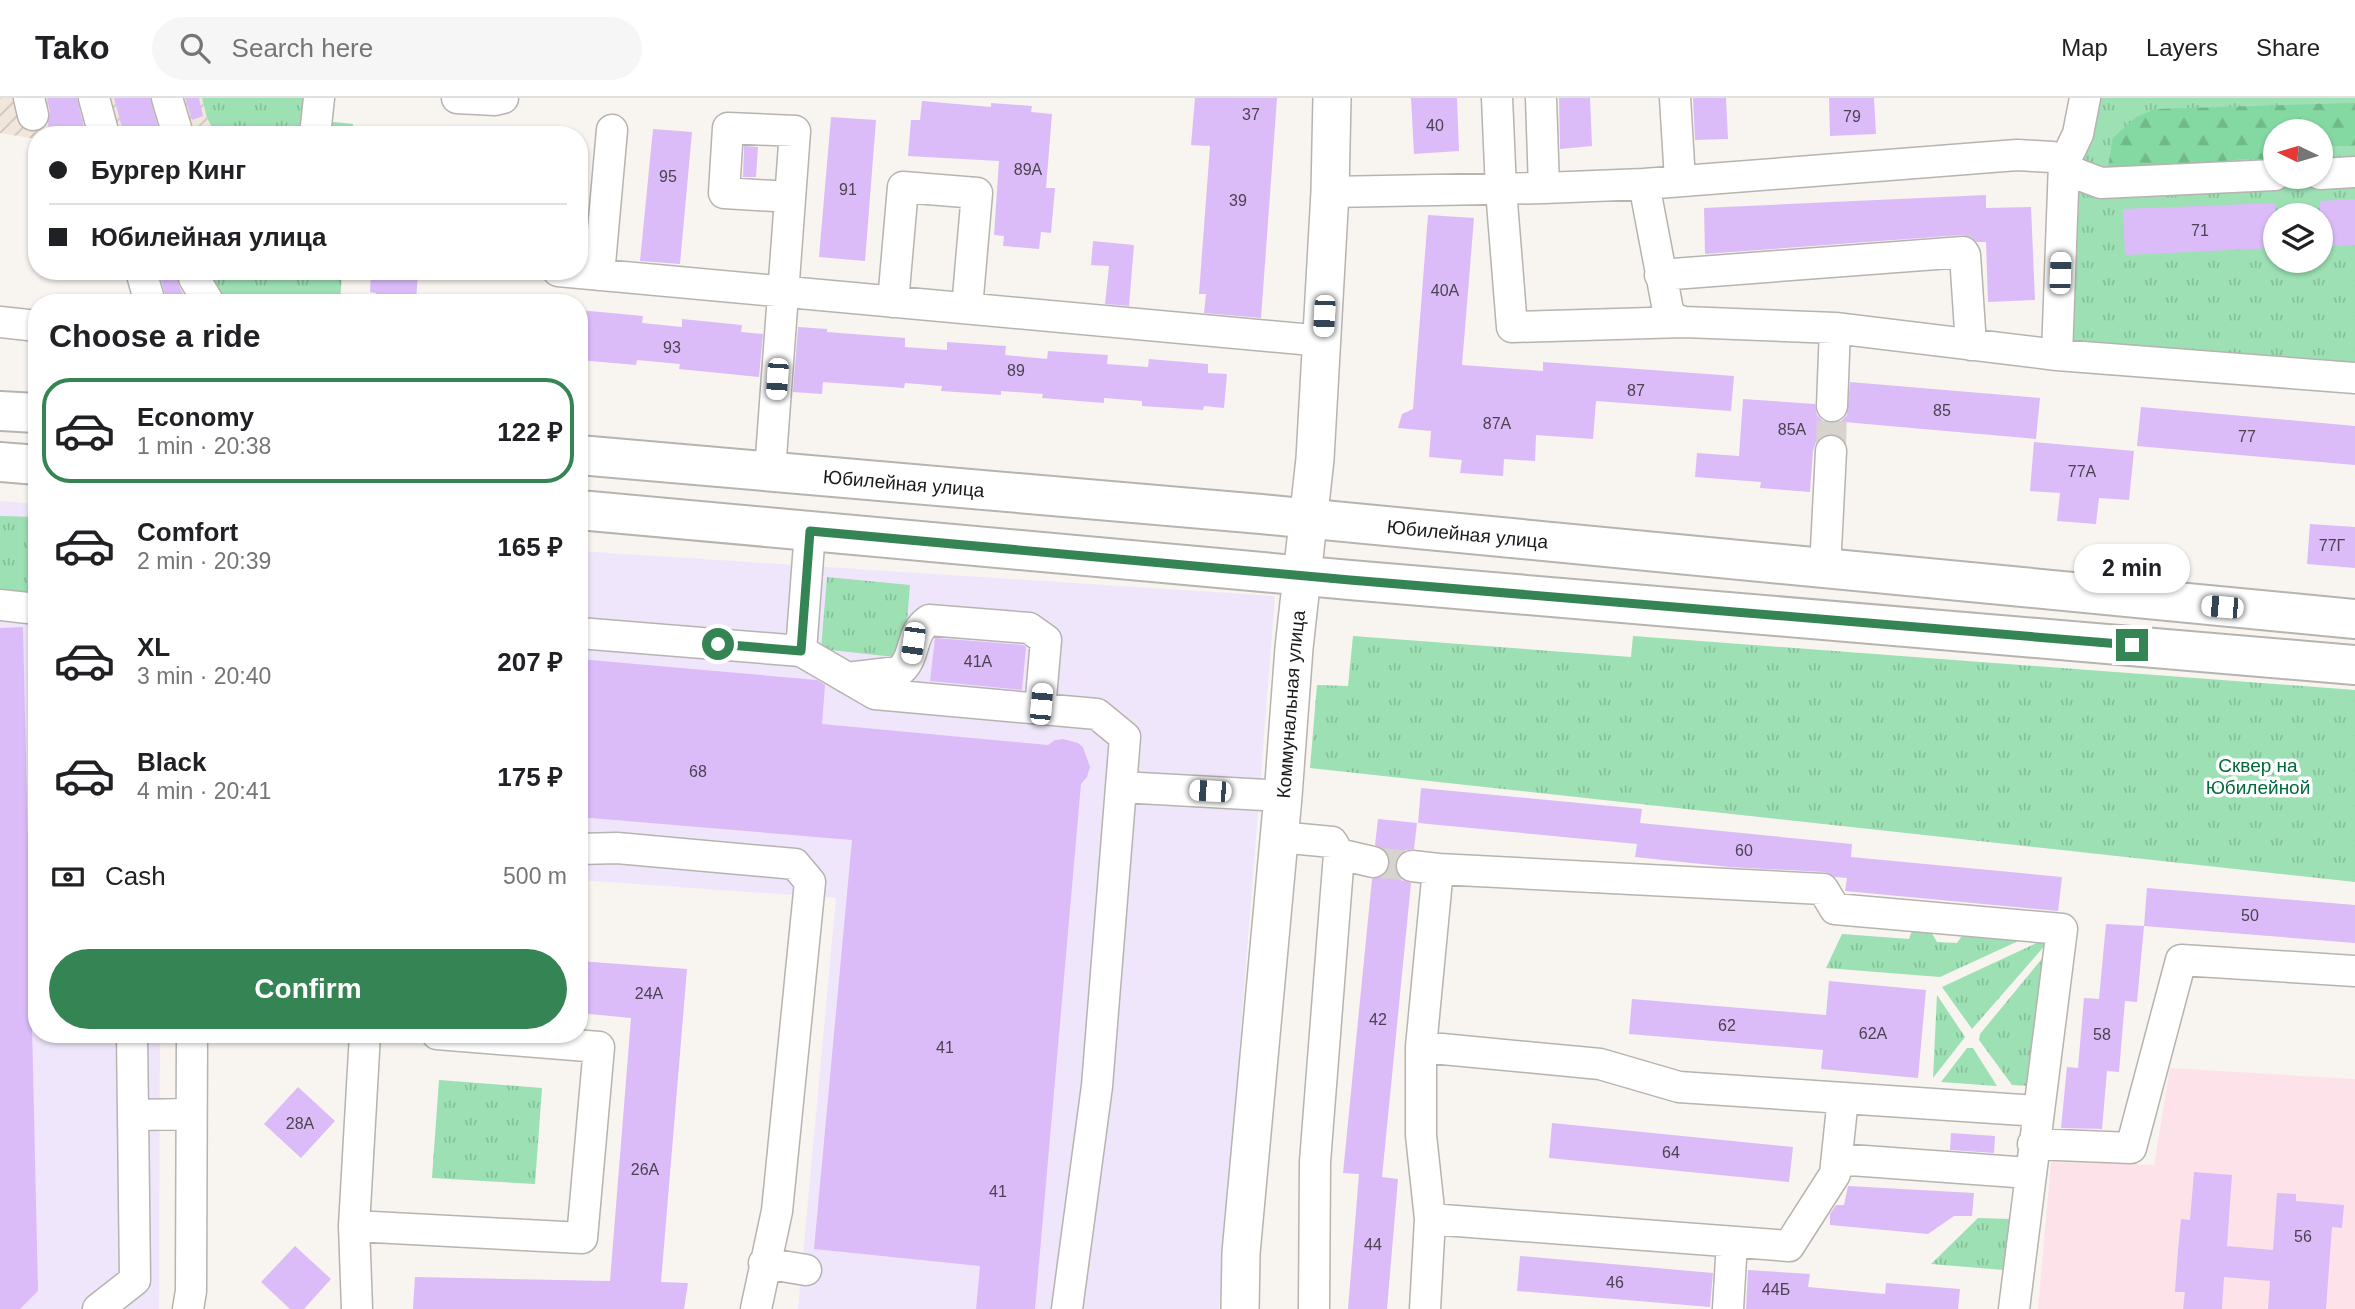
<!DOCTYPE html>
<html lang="en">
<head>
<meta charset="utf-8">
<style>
	:root { --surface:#fff; --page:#f6f6f6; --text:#202124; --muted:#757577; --line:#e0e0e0; --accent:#358454 }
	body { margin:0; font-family:Arial,sans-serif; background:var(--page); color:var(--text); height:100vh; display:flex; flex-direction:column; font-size:26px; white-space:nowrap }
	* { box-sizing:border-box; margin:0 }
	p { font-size:23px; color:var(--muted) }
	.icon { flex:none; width:38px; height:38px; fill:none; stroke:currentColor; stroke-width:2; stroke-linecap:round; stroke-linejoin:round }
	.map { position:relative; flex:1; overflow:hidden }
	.details { position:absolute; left:28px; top:196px; width:560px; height:749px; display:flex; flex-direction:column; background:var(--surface); border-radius:28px; box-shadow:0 2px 5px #0004 }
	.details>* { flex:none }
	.hud { position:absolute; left:28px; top:28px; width:560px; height:154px; border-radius:28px; box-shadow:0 2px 5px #0004; display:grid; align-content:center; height:154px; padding:0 21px; background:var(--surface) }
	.needle { width:46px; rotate:275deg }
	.tools { position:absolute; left:2263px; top:21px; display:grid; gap:14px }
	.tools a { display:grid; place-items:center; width:70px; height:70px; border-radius:50%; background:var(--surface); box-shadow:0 2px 5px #0004; font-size:35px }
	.end { position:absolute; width:32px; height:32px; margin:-16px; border:9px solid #358454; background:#fff; box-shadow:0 0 0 4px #fff }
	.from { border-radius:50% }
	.bubble { position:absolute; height:49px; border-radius:24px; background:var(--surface); box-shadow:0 2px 5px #0004; font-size:23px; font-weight:600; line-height:49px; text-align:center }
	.car { position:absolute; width:21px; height:42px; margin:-21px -10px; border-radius:9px; box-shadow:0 0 5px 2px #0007; background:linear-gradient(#fff 24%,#345 0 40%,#fff 0 76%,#345 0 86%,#fff 0) }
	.hud b { display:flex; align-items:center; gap:24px; height:66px; font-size:26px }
	.hud b+b { border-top:2px solid var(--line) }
	.hud i { width:18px; height:18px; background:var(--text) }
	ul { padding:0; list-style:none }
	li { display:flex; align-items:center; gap:21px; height:105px; margin:0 14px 10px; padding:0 7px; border:4px solid transparent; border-radius:28px }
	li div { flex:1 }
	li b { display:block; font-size:26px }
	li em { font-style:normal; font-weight:600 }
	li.active { border-color:var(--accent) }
	li>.icon { width:63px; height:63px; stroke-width:1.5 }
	h2 { padding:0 21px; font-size:32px; line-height:84px }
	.pay { display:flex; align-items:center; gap:18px; height:77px; padding:0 21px; font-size:26px }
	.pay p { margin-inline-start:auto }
	.primary-button { display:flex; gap:14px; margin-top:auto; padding:14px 21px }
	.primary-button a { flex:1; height:80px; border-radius:42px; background:var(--accent); color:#fff; font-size:28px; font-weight:600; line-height:80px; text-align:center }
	header { display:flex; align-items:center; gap:42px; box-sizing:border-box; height:98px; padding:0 35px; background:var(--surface); border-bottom:2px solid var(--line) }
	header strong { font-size:33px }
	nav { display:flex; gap:38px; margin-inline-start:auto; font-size:24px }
	.search { width:490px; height:63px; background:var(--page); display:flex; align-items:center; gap:18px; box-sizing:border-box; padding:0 24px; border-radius:38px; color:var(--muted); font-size:26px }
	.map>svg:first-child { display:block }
</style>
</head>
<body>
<header>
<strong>Tako</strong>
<div class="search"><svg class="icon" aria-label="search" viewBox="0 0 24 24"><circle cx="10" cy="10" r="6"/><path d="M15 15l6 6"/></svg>Search here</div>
<nav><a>Map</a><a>Layers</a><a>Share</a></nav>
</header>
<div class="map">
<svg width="2355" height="1211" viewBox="0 0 2355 1211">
	<defs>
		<pattern id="industrial-furrows" width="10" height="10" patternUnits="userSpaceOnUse" patternTransform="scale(1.75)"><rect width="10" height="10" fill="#f1e6dc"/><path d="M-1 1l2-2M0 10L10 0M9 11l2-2" fill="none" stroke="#cec5bc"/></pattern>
		<pattern id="grass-tufts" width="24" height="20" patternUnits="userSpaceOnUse" patternTransform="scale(1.75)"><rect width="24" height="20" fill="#9ce0b3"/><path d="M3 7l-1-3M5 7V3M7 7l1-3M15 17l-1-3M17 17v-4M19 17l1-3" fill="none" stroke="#86c099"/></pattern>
		<pattern id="forest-firs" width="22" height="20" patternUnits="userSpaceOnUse" patternTransform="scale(1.75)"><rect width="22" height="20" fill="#84d8a2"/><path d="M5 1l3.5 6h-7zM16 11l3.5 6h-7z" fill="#71b98b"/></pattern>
	</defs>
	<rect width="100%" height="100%" fill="#f8f4ef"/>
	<!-- commercial -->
	<path fill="#f0e6fb" d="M0 403 37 406V936H160L159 1211H0Z
		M579 453 1275 498 1219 1211H798L836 800 579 782Z"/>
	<!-- industrial -->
	<path fill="url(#industrial-furrows)" d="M0 0H202L207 20 216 37H37V41L0 35Z"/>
	<!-- education -->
	<path fill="#fde3e9" d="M2170 970 2355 981V1211H2038L2051 1064 2154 1067Z"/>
	<!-- grass -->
	<path fill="url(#grass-tufts)" fill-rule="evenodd" d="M202 0H316V22L353 26 352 37H216L207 20Z
		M2096 0H2355V275L2068 245 2075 62ZM2275 33H2320V79H2275ZM2275 117H2320V163H2275Z
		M206 173H342L340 205H210Z
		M0 418 37 419V499L0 493Z
		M827 479 910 487 904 560 821 551Z
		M1353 538 1631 559 1633 538 2355 592V784L1310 670 1317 587 1348 588Z
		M1913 830 1930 832 1937 844 1957 845 1963 836 2027 839 1940 879 1826 870 1842 836 1909 841Z
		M2054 837 1972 931 1942 889Z
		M2050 851 2031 988 2012 987 1979 942 1980 936Z
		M1937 897 1965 939 1933 980Z
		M1967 950H1973L1997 988 1941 984Z
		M439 982 542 990 535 1086 432 1080Z
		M1978 1120 2010 1121 2004 1172 1931 1166Z"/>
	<!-- forest -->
	<path fill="url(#forest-firs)" d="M2355 5V48H2321L2320 33H2275V61H2243L2161 71 2108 69 2113 40 2136 19 2155 11Z"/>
	<!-- building -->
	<path fill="#dbbcf9" d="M47 0H77L85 34 73 37H50L48 26 50 14Z
		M114 0H150L160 37H124Z
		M185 0H199L203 18 192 22Z
		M1195 0H1277L1261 220 1204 215 1206 196H1199L1210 48 1191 47Z
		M1411 0H1457L1459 53 1414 56Z
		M1559 0H1590L1592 48 1560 51Z
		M1693 0H1726L1728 41 1695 42Z
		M1829 0H1874L1876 36 1830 38Z
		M922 3 991 9V5L1032 8 1031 14 1052 16 1046 90H1055L1051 135 1041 134 1039 151 1003 148 1004 138 994 137 999 63 908 58 911 22H920Z
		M831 19 876 22 865 163 819 159Z
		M653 31 692 34 680 166 640 163Z
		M744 48 758 49 756 79H743Z
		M1986 97V110L2031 109 2035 202 1988 204 1986 144H1977L1971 139 1962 137 1705 156 1704 110Z
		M2355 101V147L2320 148V103Z
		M2275 105V150L2125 157 2123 111Z
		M1428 117 1474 120 1462 267 1543 273V264L1734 278 1731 313 1596 303 1593 341 1536 337 1535 363 1504 361 1503 378 1460 375 1462 362 1429 359 1431 333 1398 330 1402 316 1413 311Z
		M1093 143 1134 147 1129 208 1105 206 1109 168 1091 167Z
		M159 173H177L179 188 186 201 167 205Z
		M371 173H418L416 205H375L376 195 370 194Z
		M579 212 643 218 642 225 682 229V221L742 227 741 234 763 236 759 279 679 271 680 266 637 262 636 267 579 262Z
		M798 229 827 231V234L905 240V249L947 252V244L1006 248 1005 257 1047 261 1048 253 1108 257 1107 266 1148 269 1149 261 1208 266V275L1227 276 1224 310 1204 308 1203 312 1142 308V303L1104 300V305L1042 300 1043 296 1001 293V297L941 293 942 288 905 285 904 290 823 284 822 296 793 294Z
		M1850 284 2040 300 2036 341 1844 324 1843 341 1831 336 1822 338 1816 344 1813 353 1810 394 1760 390 1761 384 1695 379 1697 355 1739 358 1743 301 1815 306 1817 317 1823 323 1832 325 1841 323 1847 317Z
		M2141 309 2355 328V367L2137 348Z
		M2034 344 2134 353 2129 402 2099 400 2096 426 2057 423 2060 395 2030 393Z
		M2310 426 2355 429V470L2307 466Z
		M23 529 38 1193 20 1211H0V530Z
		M935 540 1023 547 1026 549 1022 592 930 583Z
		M579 561 817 582 825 587 822 626 1048 647 1055 642 1063 641 1078 645 1083 649 1090 669 1087 679 1081 686 1035 1211H976L980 1168 814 1151 852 742 579 719Z
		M1421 690 1642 711 1640 725 1852 746 1851 759 2062 779 2058 813 1845 793 1847 780 1835 779 1824 774 1730 769 1635 759 1637 746 1418 725Z
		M1378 721 1417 725 1414 751 1406 752 1398 757 1395 767 1396 776 1401 782 1411 785 1382 1079 1398 1081 1387 1211H1348L1359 1076 1343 1075 1372 781 1385 776 1390 767 1389 758 1385 752 1375 747Z
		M2147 790 2355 807V845L2144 828Z
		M2106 826 2144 828 2137 904 2125 903 2119 974 2107 973 2102 1031 2061 1030 2067 969 2078 970 2084 900 2099 901Z
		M579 863 687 871 661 1184 688 1185 684 1211H413L415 1179 610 1183 631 920 579 915Z
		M1829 883 1926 892 1918 980 1821 971 1823 952 1629 936 1632 901 1826 917Z
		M298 989 335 1023 301 1060 264 1026Z
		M1552 1025 1793 1049 1789 1084 1549 1060Z
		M1951 1035 1995 1038 1994 1055 1950 1052Z
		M2194 1074 2232 1077 2227 1148 2273 1152 2277 1095 2296 1096V1103L2344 1107 2342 1130 2332 1129 2326 1211H2268L2270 1183 2224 1179 2222 1211H2183L2185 1194H2175L2178 1152 2181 1121 2190 1122Z
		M1848 1088 1974 1095 1972 1118H1954L1928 1136 1830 1127V1116L1836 1107H1844Z
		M295 1148 331 1181 304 1211H290L261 1184Z
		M1520 1158 1713 1175 1710 1209 1517 1193Z
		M1748 1172 1810 1176 1808 1189 1885 1196 1886 1185 1960 1191 1958 1211H1746Z"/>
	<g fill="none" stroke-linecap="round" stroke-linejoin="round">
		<!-- minor-tunnel -->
		<path stroke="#d7d3cf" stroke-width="30" stroke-dasharray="30 15" stroke-linecap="butt" d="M1831 353 1832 308
			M1373 764 1412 768"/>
		<!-- minor casing -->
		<g stroke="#b7b3af" stroke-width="33">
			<path id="minor" d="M29 0 33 17
				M94 0 104 37
				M167 0 178 37
				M457 0 495 2 503 0
				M1497 0 1501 92 1512 229 1684 224
				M1541 0 1544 90
				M1675 0 1680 82
				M315 37 319 0
				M2320 76 2355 74
				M1644 86 2017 57 2052 59 2060 62 2077 76 2101 85 2275 77
				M1330 94 1544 90 1644 86 1668 212 1673 220 1684 224 1835 230 2057 257 2355 280
				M141 173 150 205
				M194 173V180L209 205
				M558 173 1323 243
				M599 177 612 32
				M1660 177 1963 154 1965 157 1971 247
				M893 204 903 89 977 95 967 210
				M0 224 37 228
				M2057 257 2064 65 2078 36 2085 0
				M1832 308 1835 230
				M770 373 795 33 728 30 724 95 790 99
				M810 433 801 553 875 596 1097 616 1125 639 1097 988 1067 1211
				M1825 471 1831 353
				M0 507 37 511
				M579 535 801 553
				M847 580 898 574C917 561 909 535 929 522L1029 530 1046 542 1040 611
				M1121 689 1283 698
				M1279 739 1332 744 1339 756 1373 764
				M579 751 617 750 795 766 810 784 777 1113 756 1211
				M1412 768 1438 771
				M132 936 133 1017 191 1016
				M1421 949 1600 966 1679 989 2037 1013
				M2033 1046 2131 1050 2181 862 2355 873
				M1837 1061 2029 1075
				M1430 1121 1789 1148 1835 1076 1843 1000
				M354 1128 582 1140 599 949 437 936
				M764 1165 806 1172
				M98 1211 135 1182 133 1017
				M188 1211 191 1193 192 936
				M357 1211 354 1128 365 936
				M1314 1211 1315 1064 1339 756
				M1425 1211 1430 1121 1421 1037V949L1438 771 1823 791 1835 811 2062 831 2014 1211
				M1728 1211 1732 1144"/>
		</g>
		<!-- major casing -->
		<g stroke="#b7b3af" stroke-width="40">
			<g id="major">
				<path id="s1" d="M1240 1211 1241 1155 1283 698 1294 550 1315 361 1330 94 1332 0"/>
			</g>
		</g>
		<!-- highway casing -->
		<g stroke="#b7b3af" stroke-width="42">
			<g id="highway">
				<path d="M0 313 37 315"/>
				<path id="s2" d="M579 357 1261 416 2355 521"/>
				<path d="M0 364 37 367"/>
				<path d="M579 412 1350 482 2355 567"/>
			</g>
		</g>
		<!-- minor -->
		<use href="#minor" stroke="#fff" stroke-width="30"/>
		<!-- major -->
		<use href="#major" stroke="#fff" stroke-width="37"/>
		<!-- highway -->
		<use href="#highway" stroke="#fff" stroke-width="38"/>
	</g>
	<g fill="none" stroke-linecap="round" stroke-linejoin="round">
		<!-- route -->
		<path stroke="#358454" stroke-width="9" d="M718 546 801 553 810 433 1350 482 2132 547"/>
	</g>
	<g text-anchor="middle" stroke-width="7" stroke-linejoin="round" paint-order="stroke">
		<!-- number labels -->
		<g font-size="16" fill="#4c4251">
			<text x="1251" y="22">37</text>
			<text x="1852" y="24">79</text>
			<text x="1435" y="33">40</text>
			<text x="1028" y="77">89А</text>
			<text x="668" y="84">95</text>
			<text x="848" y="97">91</text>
			<text x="1238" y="108">39</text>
			<text x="2200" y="138">71</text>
			<text x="1445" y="198">40А</text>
			<text x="672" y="255">93</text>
			<text x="1016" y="278">89</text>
			<text x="1636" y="298">87</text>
			<text x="1942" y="318">85</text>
			<text x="1497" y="331">87А</text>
			<text x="1792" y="337">85А</text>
			<text x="2247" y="344">77</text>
			<text x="2082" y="379">77А</text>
			<text x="2332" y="453">77Г</text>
			<text x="978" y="569">41А</text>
			<text x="698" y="679">68</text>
			<text x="1744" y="758">60</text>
			<text x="2250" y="823">50</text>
			<text x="649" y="901">24А</text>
			<text x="1378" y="927">42</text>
			<text x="1727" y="933">62</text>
			<text x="1873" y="941">62А</text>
			<text x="2102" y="942">58</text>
			<text x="945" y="955">41</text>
			<text x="300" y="1031">28А</text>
			<text x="1671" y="1060">64</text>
			<text x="645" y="1077">26А</text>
			<text x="998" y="1099">41</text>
			<text x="2303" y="1144">56</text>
			<text x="1373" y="1152">44</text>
			<text x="1615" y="1190">46</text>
			<text x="1776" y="1197">44Б</text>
		</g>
		<!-- street labels -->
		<g font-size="19" fill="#1c1a19" stroke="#fff">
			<text dy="7" stroke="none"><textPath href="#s2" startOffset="326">Юбилейная улица</textPath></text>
			<text dy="7" stroke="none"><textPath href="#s2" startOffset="892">Юбилейная улица</textPath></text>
			<text dy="7" stroke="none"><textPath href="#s1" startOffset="607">Коммунальная улица</textPath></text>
		</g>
		<!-- park labels -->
		<g font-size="19" fill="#006a3a" stroke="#fff">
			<text x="2258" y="674">Сквер на<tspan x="2258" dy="22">Юбилейной</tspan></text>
		</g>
	</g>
</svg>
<div class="tools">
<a><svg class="needle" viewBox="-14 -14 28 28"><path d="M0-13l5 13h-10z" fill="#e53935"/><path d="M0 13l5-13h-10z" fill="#757577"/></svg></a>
<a><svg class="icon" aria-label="layers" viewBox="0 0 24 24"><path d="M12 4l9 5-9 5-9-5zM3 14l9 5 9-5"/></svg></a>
</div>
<i class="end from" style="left:718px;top:546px"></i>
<i class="end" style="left:2132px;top:547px"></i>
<div class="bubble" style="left:2074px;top:446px;width:116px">2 min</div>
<i class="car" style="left:2060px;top:175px;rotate:2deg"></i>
<i class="car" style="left:1324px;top:218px;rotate:183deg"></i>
<i class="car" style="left:777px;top:281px;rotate:184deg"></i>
<i class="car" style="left:2222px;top:509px;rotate:275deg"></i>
<i class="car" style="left:913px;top:545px;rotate:188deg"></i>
<i class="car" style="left:1041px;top:606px;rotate:5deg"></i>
<i class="car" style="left:1210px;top:693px;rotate:273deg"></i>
<div class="hud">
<b><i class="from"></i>Бургер Кинг</b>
<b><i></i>Юбилейная улица</b>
</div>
<section class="details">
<h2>Choose a ride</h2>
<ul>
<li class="active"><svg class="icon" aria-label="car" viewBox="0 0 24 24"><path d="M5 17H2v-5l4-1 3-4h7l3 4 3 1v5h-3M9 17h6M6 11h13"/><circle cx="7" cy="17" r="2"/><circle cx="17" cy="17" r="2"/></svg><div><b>Economy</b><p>1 min · 20:38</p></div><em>122 ₽</em></li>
<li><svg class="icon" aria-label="car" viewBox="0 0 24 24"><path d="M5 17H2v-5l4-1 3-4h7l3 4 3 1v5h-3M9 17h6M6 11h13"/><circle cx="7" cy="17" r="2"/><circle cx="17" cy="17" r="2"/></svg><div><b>Comfort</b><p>2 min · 20:39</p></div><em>165 ₽</em></li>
<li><svg class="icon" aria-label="car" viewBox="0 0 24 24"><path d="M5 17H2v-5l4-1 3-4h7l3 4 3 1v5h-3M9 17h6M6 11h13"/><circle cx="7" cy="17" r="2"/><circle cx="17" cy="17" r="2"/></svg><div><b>XL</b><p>3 min · 20:40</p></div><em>207 ₽</em></li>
<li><svg class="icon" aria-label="car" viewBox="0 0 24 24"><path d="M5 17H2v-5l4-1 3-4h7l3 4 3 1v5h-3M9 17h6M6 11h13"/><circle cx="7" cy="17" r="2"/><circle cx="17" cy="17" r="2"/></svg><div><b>Black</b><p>4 min · 20:41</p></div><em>175 ₽</em></li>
</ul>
<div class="pay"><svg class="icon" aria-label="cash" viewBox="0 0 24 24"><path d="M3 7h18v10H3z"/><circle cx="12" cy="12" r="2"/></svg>Cash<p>500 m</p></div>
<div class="primary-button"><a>Confirm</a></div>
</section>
</div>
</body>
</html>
